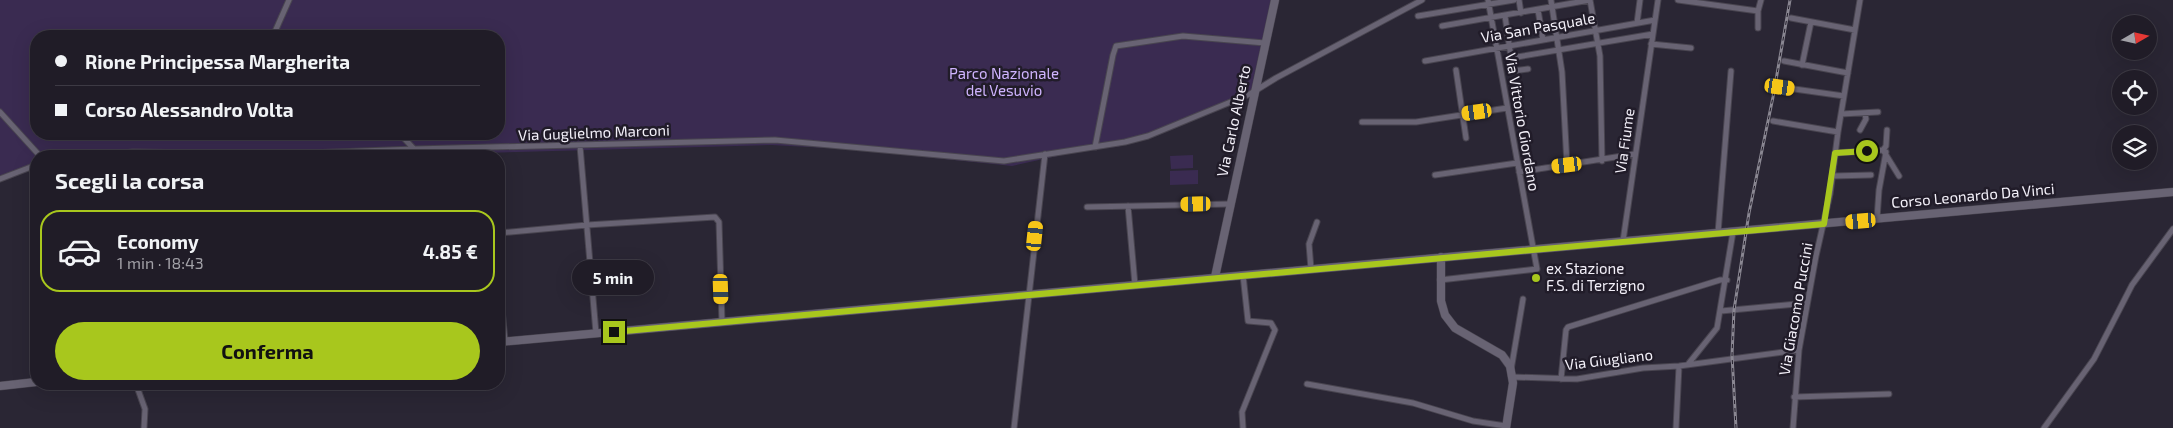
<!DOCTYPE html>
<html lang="it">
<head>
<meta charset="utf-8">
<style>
	:root { --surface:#201c27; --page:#28252f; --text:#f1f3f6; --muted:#a2a1a7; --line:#3d3a44; --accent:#a8c71d }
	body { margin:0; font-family:"Exo 2",sans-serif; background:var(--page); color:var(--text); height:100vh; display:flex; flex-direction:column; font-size:19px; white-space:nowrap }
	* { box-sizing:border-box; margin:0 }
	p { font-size:16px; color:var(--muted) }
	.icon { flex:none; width:28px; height:28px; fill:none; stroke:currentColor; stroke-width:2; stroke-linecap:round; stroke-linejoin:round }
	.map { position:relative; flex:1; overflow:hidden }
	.panel { position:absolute; left:30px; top:150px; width:475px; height:240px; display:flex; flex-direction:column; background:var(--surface); border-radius:20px; box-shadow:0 5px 20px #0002,0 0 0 1px var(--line) }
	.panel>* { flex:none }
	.hud { position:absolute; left:30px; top:30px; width:475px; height:110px; border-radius:20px; box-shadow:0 5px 20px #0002,0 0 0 1px var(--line); display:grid; align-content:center; height:110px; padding:0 25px; background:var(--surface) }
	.needle { width:32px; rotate:81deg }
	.controls { position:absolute; left:2112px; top:15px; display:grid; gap:10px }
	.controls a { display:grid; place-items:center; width:45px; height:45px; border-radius:50%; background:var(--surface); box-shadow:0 5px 20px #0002,0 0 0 1px var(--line); font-size:25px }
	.end { position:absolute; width:22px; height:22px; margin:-11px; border:6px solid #a8c71d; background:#111; box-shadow:0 0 0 2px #111 }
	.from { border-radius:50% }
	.bubble { position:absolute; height:35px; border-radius:18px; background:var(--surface); box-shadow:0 5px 20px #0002,0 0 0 1px var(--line); font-size:16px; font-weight:700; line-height:35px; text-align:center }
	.car { position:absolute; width:15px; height:30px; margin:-15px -8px; border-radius:6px; box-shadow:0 0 4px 1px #0007; background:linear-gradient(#f5c518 24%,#345 0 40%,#f5c518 0 76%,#345 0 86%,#f5c518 0) }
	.hud b { display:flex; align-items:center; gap:18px; height:48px; font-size:19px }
	.hud b+b { border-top:1px solid var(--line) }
	.hud i { width:12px; height:12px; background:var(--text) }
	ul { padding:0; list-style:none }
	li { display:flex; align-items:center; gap:15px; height:82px; margin:0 10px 8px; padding:0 15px; border:2px solid var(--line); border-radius:20px }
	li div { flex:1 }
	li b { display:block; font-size:19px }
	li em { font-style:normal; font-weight:700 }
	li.selected { border-color:var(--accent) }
	li>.icon { width:45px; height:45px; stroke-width:1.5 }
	h2 { padding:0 25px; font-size:22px; line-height:60px }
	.cta { display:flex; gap:10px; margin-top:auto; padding:10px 25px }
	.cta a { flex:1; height:58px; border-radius:30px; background:var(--accent); color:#111; font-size:20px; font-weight:700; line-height:58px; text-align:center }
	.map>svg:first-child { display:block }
</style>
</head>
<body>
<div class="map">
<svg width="2173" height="428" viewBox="0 0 2173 428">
	<rect width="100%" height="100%" fill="#2a2634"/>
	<!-- green -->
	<path fill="#3a2b51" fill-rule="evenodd" d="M0 0H1278L1256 89 1150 137 1117 147 1094 148 1012 166 847 149 771 145 443 154 382 153 36 156V167L0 182ZM36 36H499V134H36Z
		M1193 155V168L1171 169 1170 156Z
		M1198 170V184L1170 185V171Z"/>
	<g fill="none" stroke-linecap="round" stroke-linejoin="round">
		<!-- street casing -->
		<g stroke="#494550" stroke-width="7">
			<path id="street" d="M1519 0 1521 13
				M1551 0 1562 72 1567 165
				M1590 0 1600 56 1602 161
				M1678 0 1758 11 1761 0
				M1538 10 1543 40
				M1758 11V28
				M1418 16 1514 0
				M1505 16 1513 71 1528 69
				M1791 18 1855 30
				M1637 23 1640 0
				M1442 26 1590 0
				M273 36 289 0
				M1651 44 1691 48
				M1511 58 1653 34
				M1425 61 1655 20
				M1784 61 1848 73
				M1802 65 1811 22
				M1456 70 1466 138
				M1780 87 1844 96
				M0 112 40 156
				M1841 114 1878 112
				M1773 121 1838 132
				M1362 122H1416L1507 108
				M1860 130 1866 119 1865 114
				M400 134 414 149
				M580 146 596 333
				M1095 147 1113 55 1116 46 1183 36 1265 43
				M487 149V156
				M1883 150 1886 146 1887 130
				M1835 153 1883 150 1899 176
				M91 156 133 152 283 154 414 149 775 140 1004 161 1125 142 1148 136 1250 94 1276 78 1422 0
				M1519 172 1635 154
				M1435 175 1517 163
				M1833 176 1871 175
				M0 179 36 165
				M1128 206 1135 285
				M1087 207 1230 204
				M1877 219 1879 190 1886 152
				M499 233 587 225 715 217 719 222 722 322
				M1718 233 1731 71
				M1623 241 1658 0
				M1311 269 1309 244 1317 222
				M1243 275 1248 321 1271 323 1275 330 1242 412 1243 428
				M499 278 505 341
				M1440 280 1537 269 1488 0
				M1721 311 1807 303
				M1689 363 1717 328 1733 232
				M1511 370 1523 299
				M1512 377 1577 379 1643 368 1679 366 1799 350
				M1561 379 1566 330 1568 327 1720 280H1727
				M136 384 145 409 144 428
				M1307 384 1413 403 1473 421 1506 426
				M1794 397 1889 394
				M1014 428 1045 154
				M1676 428 1679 366
				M1793 428 1799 350 1816 256 1830 194 1838 132 1860 0
				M2044 428 2094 359 2132 285 2173 229"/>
		</g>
		<!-- secondary casing -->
		<g stroke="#494550" stroke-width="9">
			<path id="secondary" d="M1441 257V301L1445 315 1455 328 1502 355 1510 366 1513 383 1506 428
				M1215 277 1275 0
				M499 342 2173 192
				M0 386 36 382"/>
		</g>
		<!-- street -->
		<use href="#street" stroke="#686373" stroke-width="5"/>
		<!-- secondary -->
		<use href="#secondary" stroke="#686373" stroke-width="8"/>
		<!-- rail casing -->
		<g stroke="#8a8792" stroke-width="3">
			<path id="rail" d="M1736 428 1732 355 1734 310 1749 213 1773 97 1790 0"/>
		</g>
		<!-- rail -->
		<use href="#rail" stroke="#211c29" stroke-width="1" stroke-dasharray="4" stroke-linecap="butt"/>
	</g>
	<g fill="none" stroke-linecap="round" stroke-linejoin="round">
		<!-- route -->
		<path stroke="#a8c71d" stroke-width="6" d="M614 332 1824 224 1835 153 1867 151"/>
	</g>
	<!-- markers -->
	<circle fill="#a8c71d" stroke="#211c29" stroke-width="2" cx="1536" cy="278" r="5"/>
	<g text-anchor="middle" stroke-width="5" stroke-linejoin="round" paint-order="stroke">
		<!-- street labels -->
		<g font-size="15" fill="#f3f0f9" stroke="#211c29">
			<text transform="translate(1538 28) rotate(-10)" y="5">Via San Pasquale</text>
			<text transform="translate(1234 121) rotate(-78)" y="5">Via Carlo Alberto</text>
			<text transform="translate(1522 122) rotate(80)" y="5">Via Vittorio Giordano</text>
			<text transform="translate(594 133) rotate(-2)" y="5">Via Guglielmo Marconi</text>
			<text transform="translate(1625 141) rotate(-82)" y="5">Via Fiume</text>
			<text transform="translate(1973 196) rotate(-5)" y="5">Corso Leonardo Da Vinci</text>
			<text transform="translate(1796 309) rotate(-80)" y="5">Via Giacomo Puccini</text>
			<text transform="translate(1609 360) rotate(-7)" y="5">Via Giugliano</text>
		</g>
		<!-- park labels -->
		<g font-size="15" fill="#cfb4fe" stroke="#211c29">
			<text x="1004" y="79">Parco Nazionale<tspan x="1004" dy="17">del Vesuvio</tspan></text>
		</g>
		<!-- poi labels -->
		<g font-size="15" fill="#f3f0f9" stroke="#211c29" text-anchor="start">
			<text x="1546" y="274">ex Stazione<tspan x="1546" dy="17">F.S. di Terzigno</tspan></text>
		</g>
	</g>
</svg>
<div class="controls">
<a><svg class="needle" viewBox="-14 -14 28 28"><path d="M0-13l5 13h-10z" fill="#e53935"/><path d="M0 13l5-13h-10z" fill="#a2a1a7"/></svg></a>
<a><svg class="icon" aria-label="locate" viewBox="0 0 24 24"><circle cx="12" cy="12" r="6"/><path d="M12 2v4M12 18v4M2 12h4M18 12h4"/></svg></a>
<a><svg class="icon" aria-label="layers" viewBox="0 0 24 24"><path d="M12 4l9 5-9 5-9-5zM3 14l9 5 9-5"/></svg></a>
</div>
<i class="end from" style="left:1867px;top:151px"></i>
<i class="end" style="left:614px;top:332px"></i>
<div class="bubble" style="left:572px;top:260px;width:82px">5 min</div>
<i class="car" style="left:1780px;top:87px;rotate:98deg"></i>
<i class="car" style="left:1477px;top:112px;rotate:262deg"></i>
<i class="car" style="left:1567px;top:165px;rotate:263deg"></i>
<i class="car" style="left:1196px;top:204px;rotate:269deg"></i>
<i class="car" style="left:1861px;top:221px;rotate:265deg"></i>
<i class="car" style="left:1035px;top:236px;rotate:6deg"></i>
<i class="car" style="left:721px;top:289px;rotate:178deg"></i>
<div class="hud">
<b><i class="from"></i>Rione Principessa Margherita</b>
<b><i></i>Corso Alessandro Volta</b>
</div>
<section class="panel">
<h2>Scegli la corsa</h2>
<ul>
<li class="selected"><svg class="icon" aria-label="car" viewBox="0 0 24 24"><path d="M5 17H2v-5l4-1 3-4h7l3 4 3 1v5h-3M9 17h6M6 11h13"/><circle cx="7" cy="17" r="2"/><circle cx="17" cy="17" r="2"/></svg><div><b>Economy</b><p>1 min · 18:43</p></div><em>4.85 €</em></li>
</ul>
<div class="cta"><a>Conferma</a></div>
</section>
</div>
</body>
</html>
